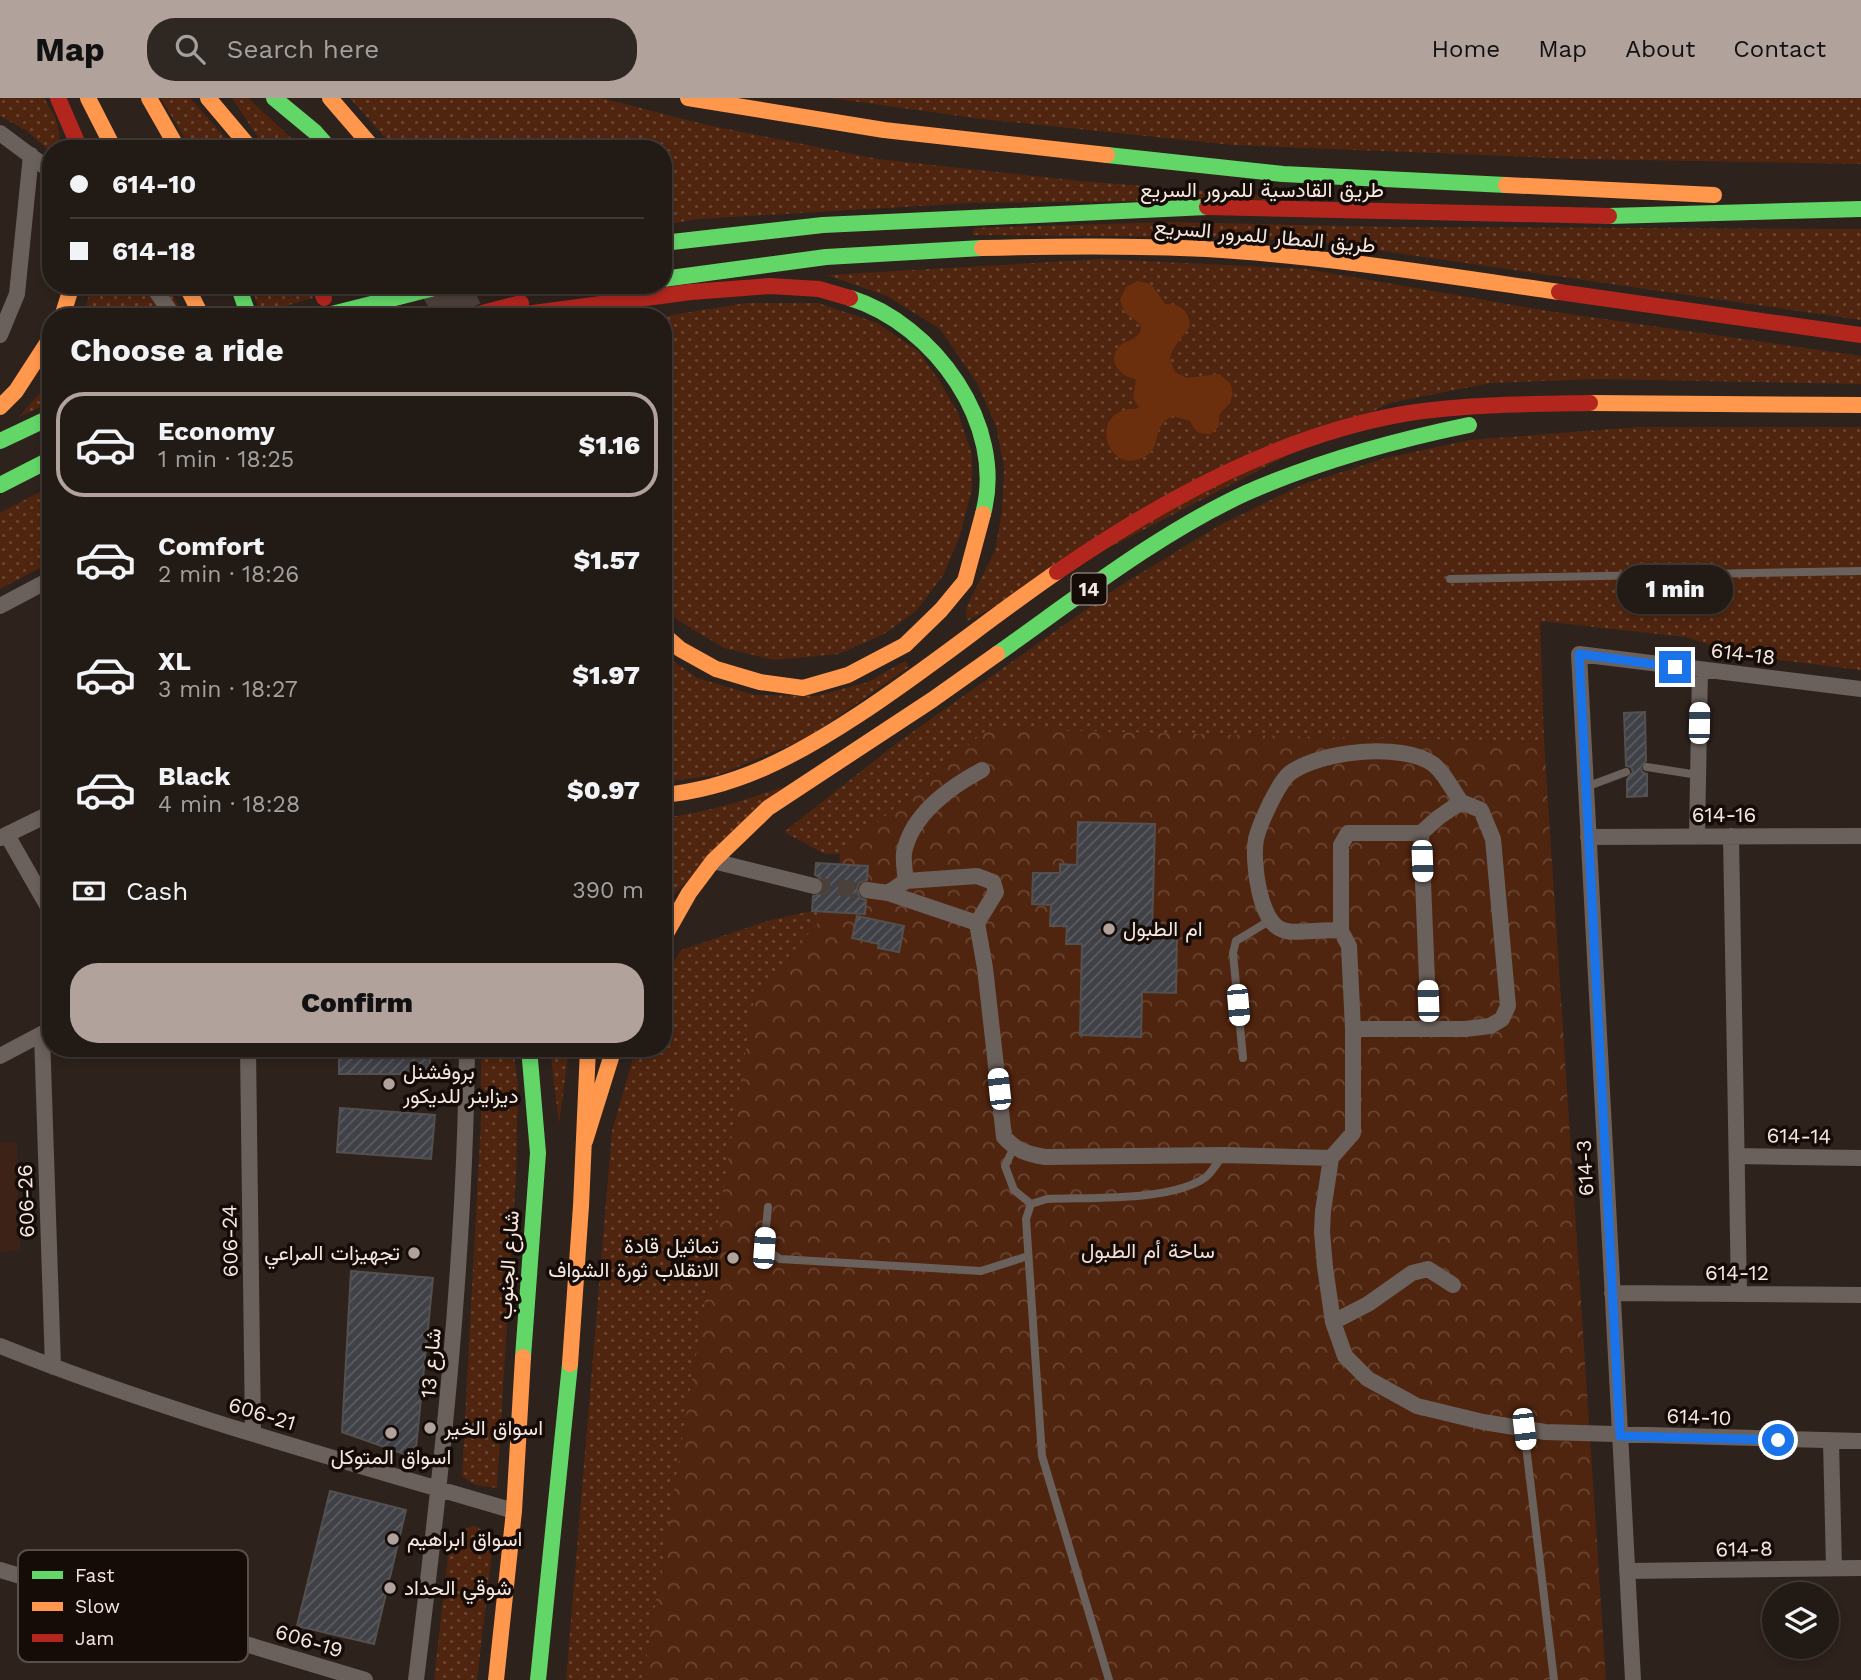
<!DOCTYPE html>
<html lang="en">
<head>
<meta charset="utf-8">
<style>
	:root { --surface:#221a15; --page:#2e2722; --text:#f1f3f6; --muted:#a2a1a0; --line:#3f3834; --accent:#b1a29c }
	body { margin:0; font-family:"Work Sans",Vazirmatn,sans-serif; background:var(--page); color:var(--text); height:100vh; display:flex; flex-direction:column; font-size:26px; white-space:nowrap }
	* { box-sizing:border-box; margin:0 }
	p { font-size:23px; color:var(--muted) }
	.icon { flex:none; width:38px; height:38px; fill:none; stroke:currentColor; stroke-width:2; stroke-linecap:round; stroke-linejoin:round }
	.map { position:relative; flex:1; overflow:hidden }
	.sheet { position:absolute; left:42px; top:210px; width:630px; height:749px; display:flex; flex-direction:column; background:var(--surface); border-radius:28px; box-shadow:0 4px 10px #0003,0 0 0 2px var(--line) }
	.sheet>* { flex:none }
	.top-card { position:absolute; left:42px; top:42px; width:630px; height:154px; border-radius:28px; box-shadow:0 4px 10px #0003,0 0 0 2px var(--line); display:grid; align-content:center; height:154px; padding:0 28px; background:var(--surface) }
	.tools { position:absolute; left:1762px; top:1484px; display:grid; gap:14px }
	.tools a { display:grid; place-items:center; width:77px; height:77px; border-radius:50%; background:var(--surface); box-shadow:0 4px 10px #0003,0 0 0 2px var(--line); font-size:35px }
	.end { position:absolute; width:32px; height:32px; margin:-16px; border:9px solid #1a73e8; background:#fff; box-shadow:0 0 0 4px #fff }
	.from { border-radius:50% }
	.bubble { position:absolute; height:49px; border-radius:24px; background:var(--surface); box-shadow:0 4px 10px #0003,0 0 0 2px var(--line); font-size:23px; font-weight:800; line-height:49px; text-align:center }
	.car { position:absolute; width:21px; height:42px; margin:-21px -10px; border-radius:9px; box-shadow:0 0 5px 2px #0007; background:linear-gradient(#fff 24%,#345 0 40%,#fff 0 76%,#345 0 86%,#fff 0) }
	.top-card b { display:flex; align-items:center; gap:24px; height:66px; font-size:26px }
	.top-card b+b { border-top:2px solid var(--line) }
	.top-card i { width:18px; height:18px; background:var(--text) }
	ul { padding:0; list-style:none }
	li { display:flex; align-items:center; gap:21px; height:105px; margin:0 14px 10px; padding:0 14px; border:4px solid transparent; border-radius:28px }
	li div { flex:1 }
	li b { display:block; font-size:26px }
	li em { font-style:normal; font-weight:800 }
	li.selected { border-color:var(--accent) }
	li>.icon { width:63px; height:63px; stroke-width:1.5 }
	h2 { padding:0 28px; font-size:32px; line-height:84px }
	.pay { display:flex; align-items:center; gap:18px; height:77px; padding:0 28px; font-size:26px }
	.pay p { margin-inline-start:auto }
	.button { display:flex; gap:14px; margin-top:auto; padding:14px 28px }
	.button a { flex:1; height:80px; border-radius:28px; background:var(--accent); color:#111; font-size:28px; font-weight:800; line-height:80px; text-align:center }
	header { display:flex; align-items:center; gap:42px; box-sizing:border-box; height:98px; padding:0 35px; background:var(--accent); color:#111 }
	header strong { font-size:33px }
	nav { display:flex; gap:38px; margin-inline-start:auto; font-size:24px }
	.search { width:490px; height:63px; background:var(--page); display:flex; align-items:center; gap:18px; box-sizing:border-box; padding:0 24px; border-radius:28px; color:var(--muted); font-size:26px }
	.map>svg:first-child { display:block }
</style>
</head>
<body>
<header>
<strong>Map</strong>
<div class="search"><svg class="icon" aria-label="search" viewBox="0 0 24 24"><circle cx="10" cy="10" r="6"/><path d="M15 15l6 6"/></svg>Search here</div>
<nav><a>Home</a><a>Map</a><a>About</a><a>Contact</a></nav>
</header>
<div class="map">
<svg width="1861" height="1582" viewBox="0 0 1861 1582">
	<defs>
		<pattern id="grass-dots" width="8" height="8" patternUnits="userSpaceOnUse" patternTransform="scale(1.75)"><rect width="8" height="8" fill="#50250f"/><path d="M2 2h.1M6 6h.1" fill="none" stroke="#6a4532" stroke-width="1.8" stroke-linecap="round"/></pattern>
		<pattern id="park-crowns" width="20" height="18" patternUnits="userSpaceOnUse" patternTransform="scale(1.75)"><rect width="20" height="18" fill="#50250f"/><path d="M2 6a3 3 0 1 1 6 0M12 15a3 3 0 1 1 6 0" fill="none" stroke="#6a4532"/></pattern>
		<pattern id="building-hatch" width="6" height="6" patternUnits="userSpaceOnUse" patternTransform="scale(1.75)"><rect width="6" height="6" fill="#3f4147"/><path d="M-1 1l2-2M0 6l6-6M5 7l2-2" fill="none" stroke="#5c5c61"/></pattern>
	</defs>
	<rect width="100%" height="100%" fill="#2e221c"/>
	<!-- built -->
	<path fill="#3d2317" d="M17 1044 20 1153 0 1154V1045Z"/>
	<!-- grass -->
	<path fill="url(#grass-dots)" d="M0 0H44L56 21 62 51H51V54L27 33 0 18Z
		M161 0H190L235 51H191Z
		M232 0H248L303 51H266Z
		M350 0H601L707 27 878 61 1081 83 1305 101 971 105 698 121 663 127V51H395Z
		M830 0H1861V66L1579 61 1232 47 982 21Z
		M1168 124 1390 129 1861 131V222L1334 146 1231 139 972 137 975 130Z
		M1103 161 1306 171 1548 213 1861 258V286L1598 281 1490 285 1389 305 967 523 966 510 995 453 1002 414 1004 369 996 328 977 285 940 231 887 198 827 177Z
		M92 187H168L183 219H83Z
		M251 187H308L313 200 260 215Z
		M746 205H818L877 225 918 253 940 284 958 315 972 357V391L960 437 944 476 916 513 884 536 839 556 774 562 724 550 679 523 663 508V219H660Z
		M51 281V304L19 319 49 284Z
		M1639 329H1861V572L1741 557 1686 539 1540 523 1544 644 988 631 840 756H825L784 734 897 645 1118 489 1220 427 1304 386 1386 360 1470 342Z
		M51 388V464L0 491V415Z
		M663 556 697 580 755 597 816 598 868 584 905 563 909 569 807 640 718 677 663 684Z
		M782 689 670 800 663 810V720C705 715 743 703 782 689Z
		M812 813 828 814 755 897 643 1582H566L612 1033 636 950H663V881L681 852 771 822Z
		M481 950H513L518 988 516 1076 497 1390 475 1387 462 1378 481 1023Z
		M550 950H569L559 1026Z
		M474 1427 484 1434 493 1445 477 1582H434L450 1441 461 1433Z"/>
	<!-- park -->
	<path fill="url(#park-crowns)" d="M988 631 1544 644 1606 1582H643L755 897 838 802 840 756Z"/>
	<!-- water -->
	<path fill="#6b2f0d" d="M1137 183 1151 186 1165 206C1180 205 1189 212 1190 228 1183 240 1173 246 1170 261L1175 274 1187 280 1219 276 1230 285C1237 300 1228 307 1219 317V328L1211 336C1200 336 1195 335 1190 323L1173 318C1148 330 1165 350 1142 360 1104 377 1087 306 1140 311L1133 300 1136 281C1121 279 1106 263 1119 249 1124 242 1133 243 1138 237 1142 232 1141 231 1140 226L1124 214 1120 202 1126 189Z"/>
	<!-- building -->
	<path fill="url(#building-hatch)" stroke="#535050" stroke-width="2" d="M1645 614 1646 663 1641 669 1642 674 1647 676V698L1627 699V681L1633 674 1631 669 1626 668 1624 615Z
		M1078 724 1155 726 1152 833 1177 834 1176 895 1142 894 1141 939 1080 937 1082 846H1066L1067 828H1050L1051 807 1032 806 1033 775H1060V766L1077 767Z
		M816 765 868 768 867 782 859 785 857 791 860 800 866 802 865 816 812 813 813 798 821 796 824 790 822 781 815 777Z
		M857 818 904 828 899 854 878 850 879 846 852 840Z
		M339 950H430V976H339Z
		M340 1010 435 1017 431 1061 337 1054Z
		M351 1173 433 1180 415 1360 342 1334Z
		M330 1393 406 1412 374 1546 297 1528Z"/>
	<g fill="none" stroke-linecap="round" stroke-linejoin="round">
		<!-- street-tunnel -->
		<path stroke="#4c403a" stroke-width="16" stroke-dasharray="16 8" stroke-linecap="butt" d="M814 788 867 792"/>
		<!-- primary-tunnel -->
		<path stroke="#4c403a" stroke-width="26" stroke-dasharray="26 13" stroke-linecap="butt" d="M458 187 472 219"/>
		<!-- highway-tunnel -->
		<path stroke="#4c403a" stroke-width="30" stroke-dasharray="30 15" stroke-linecap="butt" d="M433 187 452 219"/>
		<!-- lane -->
		<path stroke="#6a605c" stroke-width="8" d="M1450 481 1861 473
			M1647 669 1698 677
			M1586 689 1626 674
			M1243 960 1233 855 1236 843 1269 823
			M1014 1049 1005 1068 1014 1092 1031 1106
			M768 1109 764 1150 780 1161 981 1173 1028 1158
			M1524 1331 1554 1582
			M1109 1582 1042 1358 1026 1121 1031 1106 1047 1101C1089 1099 1171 1104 1206 1079 1212 1074 1218 1064 1223 1057"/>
		<!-- street -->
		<path stroke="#6a605c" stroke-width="16" d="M0 35 51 73
			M152 187 174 219
			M0 237 17 196 31 57
			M0 508 51 481
			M1421 735 1429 931
			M7 737 51 814
			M1697 738 1700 572
			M1731 738 1739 1196
			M1588 739 1861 738
			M0 740 51 715
			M713 763 814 788
			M906 783C905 774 903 764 904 755 911 717 950 689 982 672
			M867 792 888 795 977 825 985 870 1004 1039C1017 1053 1027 1056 1045 1059L1223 1057 1331 1060
			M888 795 906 783 977 778 993 784 996 794 977 825
			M1341 833V747L1348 735H1421L1439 719 1461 704 1481 712 1493 741 1508 908 1502 921 1490 928 1465 931H1353
			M42 936 53 1269
			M248 950 253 1335
			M0 958 49 932
			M1737 1058 1861 1060
			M1453 1187 1428 1171 1412 1175 1368 1206 1333 1224 1345 1258 1368 1281 1417 1308 1483 1324 1545 1334 1861 1343
			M1612 1195 1861 1197
			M1333 1224 1325 1169 1322 1134 1323 1113 1331 1060 1353 1035V931L1349 848 1341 833C1324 830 1297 837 1283 832 1259 825 1252 762 1256 741 1260 725 1278 685 1290 675 1320 653 1401 644 1433 666 1444 674 1453 693 1461 704
			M0 1248C167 1315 342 1362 514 1413
			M1831 1343 1834 1470
			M0 1472 365 1582
			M1627 1473 1861 1470
			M416 1582C442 1372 465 1162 467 950
			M1633 1582 1579 556 1861 591"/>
		<!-- fast -->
		<path stroke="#63d668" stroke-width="16" d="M274 0 315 34 330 51
			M1107 57 1283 76 1506 87
			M1609 118 1861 111
			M663 145 823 127 1207 109
			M663 181 826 159 982 150
			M238 187 249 219
			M850 200C934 226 1007 327 983 416
			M320 219 446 187
			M0 343 51 319
			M0 387 51 361
			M997 556C1075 501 1159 435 1246 395 1319 363 1391 343 1469 327
			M523 1259 538 1055 529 950
			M538 1582 570 1266"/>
		<!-- slow -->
		<path stroke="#ff974d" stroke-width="16" d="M88 0 114 51
			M149 0 178 51
			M208 0 251 51
			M330 0 374 51
			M688 0 884 32 1107 57
			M1506 87 1714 97
			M982 150C1057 148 1131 147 1206 151 1324 158 1442 177 1559 194
			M186 187 202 219
			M62 219 72 187
			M1590 305 1861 307
			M0 309 16 293 51 239
			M663 536 680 551 716 571 760 584 803 590 848 577 905 547 941 512 965 483 983 416
			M663 697C737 690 797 657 858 617 927 572 990 520 1057 474
			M663 841 689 795 713 763 768 710 932 602 997 556
			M585 1043 614 950
			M570 1266 581 1108 588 950
			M496 1582 514 1413 523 1259"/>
		<!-- jam -->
		<path stroke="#b3261e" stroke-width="16" d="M58 0 80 51
			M1207 109 1609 118
			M319 187 324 200
			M1559 194 1861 237
			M467 219 521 205
			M502 219 691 194 770 188 819 191 850 200
			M1057 474C1162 402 1282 336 1409 315 1468 306 1530 306 1590 305"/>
	</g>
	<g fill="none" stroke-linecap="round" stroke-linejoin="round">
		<!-- route -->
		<path stroke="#1a73e8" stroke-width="9" d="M1675 569 1579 556 1620 1338 1778 1342"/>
	</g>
	<!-- markers -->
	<g fill="#b1a29c" stroke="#150c07" stroke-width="2.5">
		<circle cx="1109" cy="831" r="7"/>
		<circle cx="389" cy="986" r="7"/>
		<circle cx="414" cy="1155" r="7"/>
		<circle cx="733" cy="1160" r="7"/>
		<circle cx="430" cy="1330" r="7"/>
		<circle cx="391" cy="1335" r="7"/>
		<circle cx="393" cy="1441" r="7"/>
		<circle cx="390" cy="1490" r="7"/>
	</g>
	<g text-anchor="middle" stroke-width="7" stroke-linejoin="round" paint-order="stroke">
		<!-- shield labels -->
		<rect fill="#150c07" stroke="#b3a5a0" stroke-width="2" x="1071.5" y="475.5" width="35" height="31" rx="5"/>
		<g font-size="19" font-weight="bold" fill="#f7e7e1">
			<text x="1089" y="498">14</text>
		</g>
		<!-- street labels -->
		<g font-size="21" fill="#f7e7e1" stroke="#150c07">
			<text x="1262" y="99">طريق القادسية للمرور السريع</text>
			<text transform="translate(1265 138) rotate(5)" y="7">طريق المطار للمرور السريع</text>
			<text transform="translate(1743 556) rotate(7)" y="7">614-18</text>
			<text x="1724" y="724">614-16</text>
			<text transform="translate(1799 1038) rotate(1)" y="7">614-14</text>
			<text transform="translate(1585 1070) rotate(-93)" y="7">614-3</text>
			<text transform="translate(26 1103) rotate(-92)" y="7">606-26</text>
			<text transform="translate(230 1143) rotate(-91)" y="7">606-24</text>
			<text transform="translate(508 1167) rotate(-86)" y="7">شارع الجنوب</text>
			<text x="1737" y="1182">614-12</text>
			<text transform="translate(431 1265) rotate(-85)" y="7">شارع 13</text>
			<text transform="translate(262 1316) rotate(17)" y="7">606-21</text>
			<text transform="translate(1699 1319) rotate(2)" y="7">614-10</text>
			<text transform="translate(1744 1451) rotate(-1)" y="7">614-8</text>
			<text transform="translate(309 1543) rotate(17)" y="7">606-19</text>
		</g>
		<!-- poi labels -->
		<g font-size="21" fill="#f7e7e1" stroke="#150c07" text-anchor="start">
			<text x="1123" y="838">ام الطبول</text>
			<text x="403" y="981">بروفشنل<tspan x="403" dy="24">ديزاينر للديكور</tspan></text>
			<text x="719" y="1155" text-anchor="end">تماثيل قادة<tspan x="719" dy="24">الانقلاب ثورة الشواف</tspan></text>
			<text x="400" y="1162" text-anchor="end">تجهيزات المراعي</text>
			<text x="444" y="1337">اسواق الخير</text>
			<text x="391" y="1366" text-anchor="middle">اسواق المتوكل</text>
			<text x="407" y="1448">اسواق ابراهيم</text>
			<text x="404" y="1497">شوقي الحداد</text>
		</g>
		<!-- park labels -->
		<g font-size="21" fill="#f5dfd6" stroke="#150c07">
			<text x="1148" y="1160">ساحة أم الطبول</text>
		</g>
	</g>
	<!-- legend -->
	<rect x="18" y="1452" width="230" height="112" rx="10" fill="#150c07" stroke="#594e48" stroke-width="2"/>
	<rect x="32" y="1473" width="31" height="8" fill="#63d668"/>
	<rect x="32" y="1504" width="31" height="9" fill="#ff974d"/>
	<rect x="32" y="1536" width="31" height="8" fill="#b3261e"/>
	<g font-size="19" fill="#f7e7e1">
		<text x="75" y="1484">Fast</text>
		<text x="75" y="1515">Slow</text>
		<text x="75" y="1547">Jam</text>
	</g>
</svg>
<div class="tools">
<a><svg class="icon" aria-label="layers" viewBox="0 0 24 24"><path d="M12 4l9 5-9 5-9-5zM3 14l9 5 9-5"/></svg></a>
</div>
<i class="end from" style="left:1778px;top:1342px"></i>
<i class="end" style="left:1675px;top:569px"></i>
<div class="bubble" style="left:1617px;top:467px;width:116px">1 min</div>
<i class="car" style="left:1699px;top:625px;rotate:1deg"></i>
<i class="car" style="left:1422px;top:763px;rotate:178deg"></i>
<i class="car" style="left:1428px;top:903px;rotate:358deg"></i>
<i class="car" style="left:1238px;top:907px;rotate:175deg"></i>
<i class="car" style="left:999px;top:991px;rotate:354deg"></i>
<i class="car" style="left:764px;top:1150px;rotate:4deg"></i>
<i class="car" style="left:1524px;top:1331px;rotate:173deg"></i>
<div class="top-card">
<b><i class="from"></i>614-10</b>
<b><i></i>614-18</b>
</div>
<section class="sheet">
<h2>Choose a ride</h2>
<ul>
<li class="selected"><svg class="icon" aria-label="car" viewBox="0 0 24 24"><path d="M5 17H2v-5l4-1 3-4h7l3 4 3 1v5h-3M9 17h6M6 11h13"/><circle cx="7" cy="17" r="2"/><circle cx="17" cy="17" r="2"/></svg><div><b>Economy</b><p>1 min · 18:25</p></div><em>$1.16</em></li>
<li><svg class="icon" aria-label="car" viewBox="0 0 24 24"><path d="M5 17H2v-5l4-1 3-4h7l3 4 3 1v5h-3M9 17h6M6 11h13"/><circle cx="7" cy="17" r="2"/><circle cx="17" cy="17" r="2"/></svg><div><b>Comfort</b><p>2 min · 18:26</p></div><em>$1.57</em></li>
<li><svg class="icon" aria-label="car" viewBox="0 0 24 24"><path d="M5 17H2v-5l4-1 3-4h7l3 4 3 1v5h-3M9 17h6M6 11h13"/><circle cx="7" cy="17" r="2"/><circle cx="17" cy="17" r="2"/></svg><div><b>XL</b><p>3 min · 18:27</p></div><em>$1.97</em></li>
<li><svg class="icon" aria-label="car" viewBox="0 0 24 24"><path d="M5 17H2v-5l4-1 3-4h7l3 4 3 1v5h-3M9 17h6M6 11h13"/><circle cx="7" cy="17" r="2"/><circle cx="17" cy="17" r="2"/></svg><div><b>Black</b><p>4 min · 18:28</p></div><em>$0.97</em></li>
</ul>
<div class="pay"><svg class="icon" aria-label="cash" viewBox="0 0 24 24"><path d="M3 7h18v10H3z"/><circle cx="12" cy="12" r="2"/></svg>Cash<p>390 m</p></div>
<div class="button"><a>Confirm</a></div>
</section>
</div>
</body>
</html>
